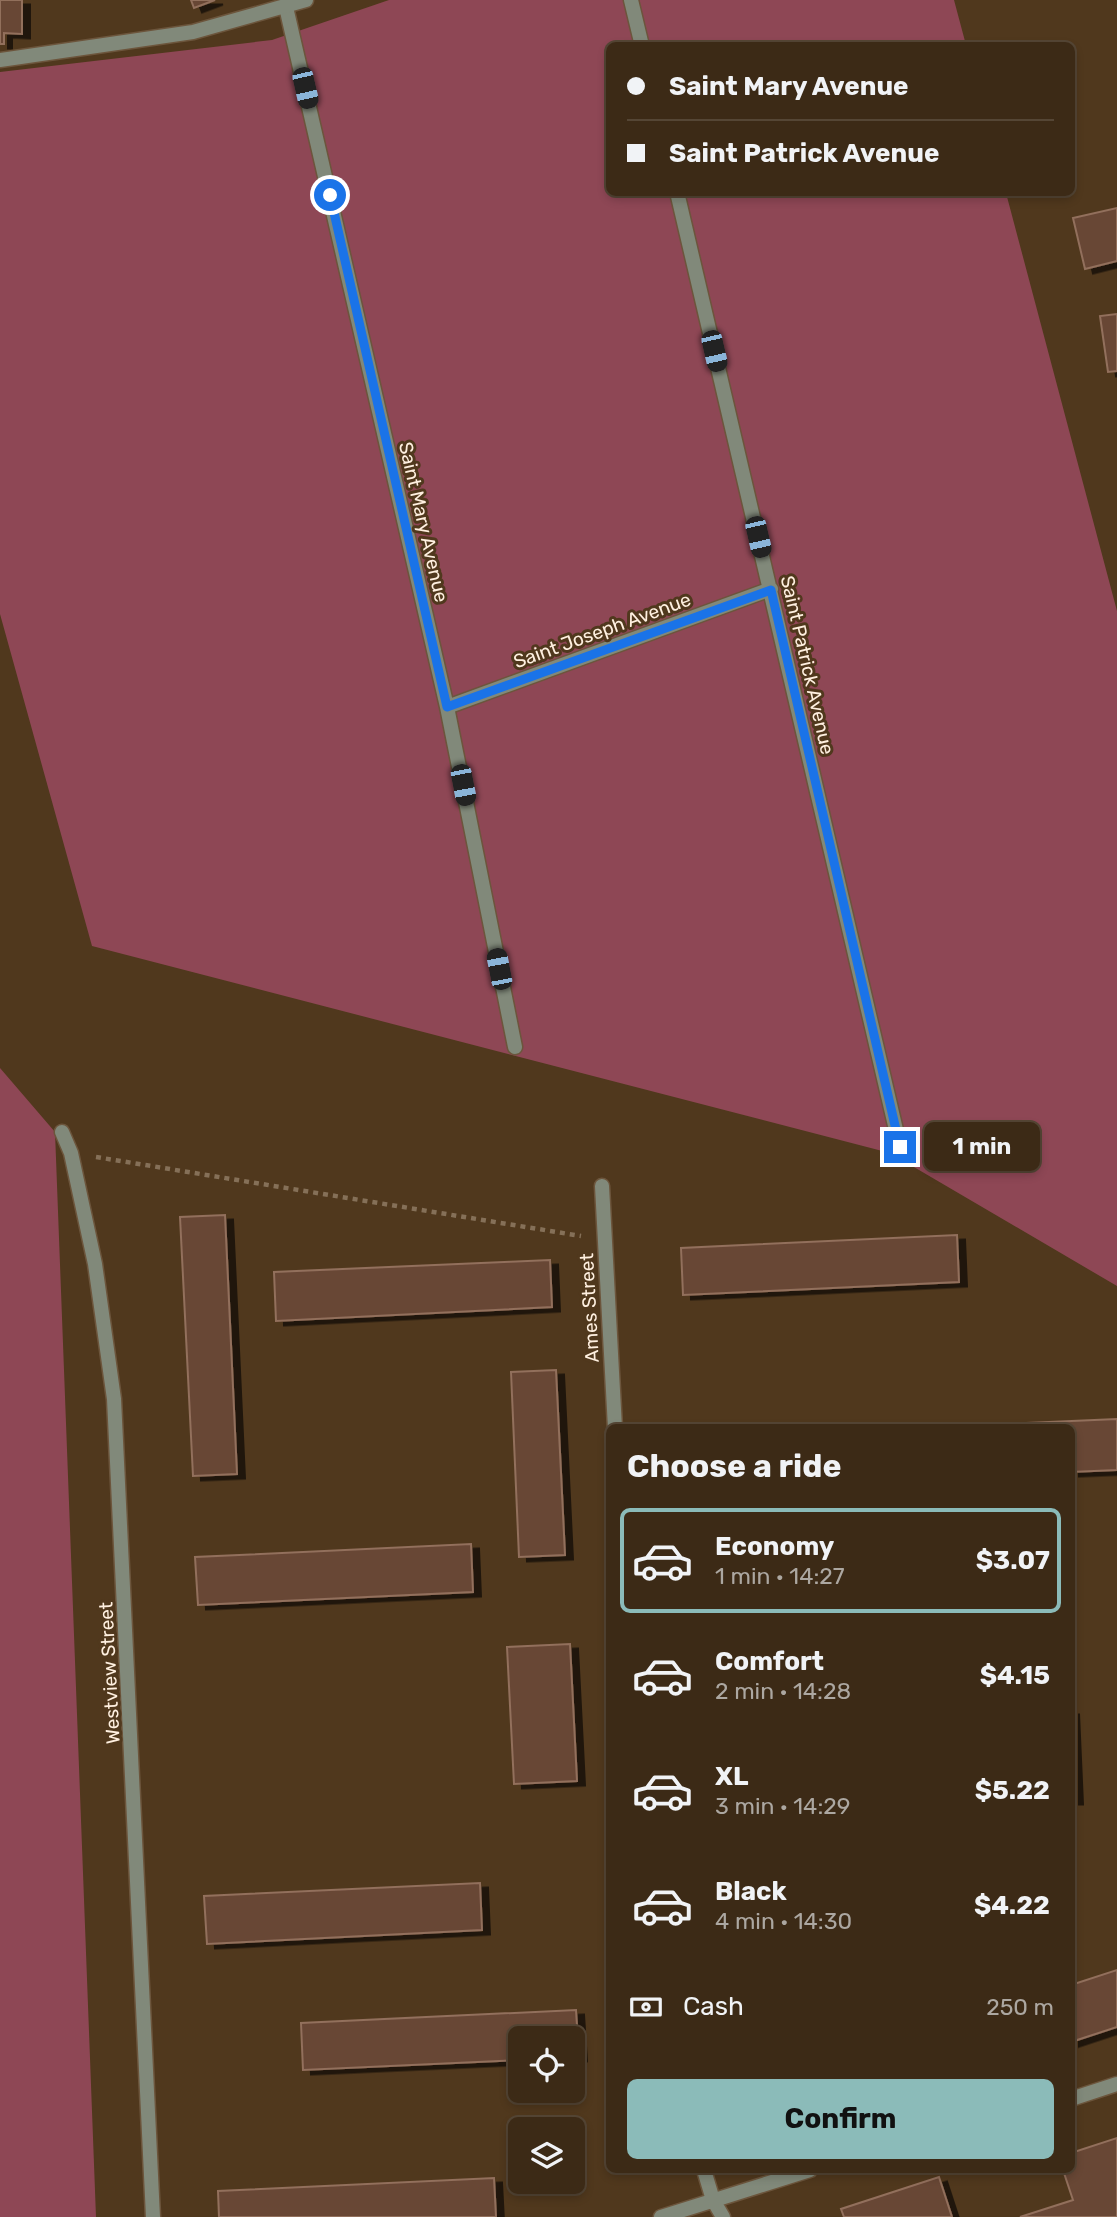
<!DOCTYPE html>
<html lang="en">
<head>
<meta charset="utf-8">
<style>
	:root { --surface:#3c2a16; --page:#473623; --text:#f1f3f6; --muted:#aca7a1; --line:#554635; --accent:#8bbbb9 }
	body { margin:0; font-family:Rubik,sans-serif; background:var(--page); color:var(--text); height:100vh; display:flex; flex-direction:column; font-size:26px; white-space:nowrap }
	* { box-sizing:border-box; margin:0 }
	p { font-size:23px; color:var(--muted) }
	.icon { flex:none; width:38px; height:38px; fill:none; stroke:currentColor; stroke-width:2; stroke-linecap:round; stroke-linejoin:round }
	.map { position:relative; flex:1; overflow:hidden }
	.sheet { position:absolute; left:606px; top:1424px; width:469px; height:749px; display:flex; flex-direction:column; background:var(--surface); border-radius:10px; box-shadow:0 4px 10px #0003,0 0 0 2px var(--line) }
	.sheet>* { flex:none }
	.top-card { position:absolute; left:606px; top:42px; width:469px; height:154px; border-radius:10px; box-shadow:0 4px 10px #0003,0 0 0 2px var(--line); display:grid; align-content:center; height:154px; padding:0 21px; background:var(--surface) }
	.controls { position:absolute; left:508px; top:2026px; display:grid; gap:14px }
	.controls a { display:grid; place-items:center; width:77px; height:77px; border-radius:10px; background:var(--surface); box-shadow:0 4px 10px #0003,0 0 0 2px var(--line); font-size:35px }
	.end { position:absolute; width:32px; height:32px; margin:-16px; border:9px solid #1a73e8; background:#fff; box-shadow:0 0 0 4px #fff }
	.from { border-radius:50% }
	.bubble { position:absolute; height:49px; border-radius:10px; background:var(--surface); box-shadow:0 4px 10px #0003,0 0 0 2px var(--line); font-size:23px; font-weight:700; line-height:49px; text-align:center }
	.car { position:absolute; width:21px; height:42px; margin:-21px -10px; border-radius:9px; box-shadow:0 0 5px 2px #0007; background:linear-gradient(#222 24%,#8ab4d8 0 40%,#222 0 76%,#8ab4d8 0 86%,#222 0) }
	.top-card b { display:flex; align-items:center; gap:24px; height:66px; font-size:26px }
	.top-card b+b { border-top:2px solid var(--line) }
	.top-card i { width:18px; height:18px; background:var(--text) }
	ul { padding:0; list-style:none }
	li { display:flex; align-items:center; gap:21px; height:105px; margin:0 14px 10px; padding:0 7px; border:4px solid transparent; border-radius:10px }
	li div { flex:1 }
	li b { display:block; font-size:26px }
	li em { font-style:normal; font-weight:700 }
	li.on { border-color:var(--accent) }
	li>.icon { width:63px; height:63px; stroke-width:1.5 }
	h2 { padding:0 21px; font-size:32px; line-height:84px }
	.pay { display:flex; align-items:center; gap:18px; height:77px; padding:0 21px; font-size:26px }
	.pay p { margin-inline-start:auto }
	.action { display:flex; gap:14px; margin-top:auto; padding:14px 21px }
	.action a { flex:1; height:80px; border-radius:10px; background:var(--accent); color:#111; font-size:28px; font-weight:700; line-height:80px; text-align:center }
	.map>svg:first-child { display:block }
</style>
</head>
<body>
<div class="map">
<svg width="1117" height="2217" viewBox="0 0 1117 2217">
	<defs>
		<filter id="shadow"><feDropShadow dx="8" dy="4.5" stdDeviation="0" flood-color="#0009"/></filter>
	</defs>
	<rect width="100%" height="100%" fill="#50381d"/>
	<!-- green -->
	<path fill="#8e4755" d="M389 0H954L966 45 609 46V192L1006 193 1117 611V1286L890 1153 92 946 0 614V72L272 40Z
		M0 1068 55 1132 96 2217H0Z"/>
	<!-- building -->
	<path fill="#684736" stroke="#926f5c" stroke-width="2" filter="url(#shadow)" d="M0 0H22V34L4 33V44H0Z
		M191 0H215L194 8Z
		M1117 208V261L1085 269 1073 218Z
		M1117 314V371L1108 372 1100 316Z
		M225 1215 237 1474 193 1476 180 1217Z
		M957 1235 959 1282 683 1295 681 1248Z
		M550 1260 552 1307 276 1321 274 1272Z
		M556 1370 565 1555 519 1557 511 1372Z
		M1117 1419V1470L1071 1472V1428H1027V1423Z
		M471 1544 473 1592 198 1605 195 1557Z
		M570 1644 577 1781 514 1784 507 1647Z
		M1071 1709 1075 1800H1071Z
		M480 1883 482 1930 207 1944 204 1896Z
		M1117 1970V2027L1071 2042V1985Z
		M576 2010 579 2057 572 2058V2039H520V2060L303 2070 301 2023Z
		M1117 2138V2217H1020L1073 2200 1063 2170H1071V2153Z
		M939 2177 952 2217H844L841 2209Z
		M494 2178 496 2217H219L218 2191Z"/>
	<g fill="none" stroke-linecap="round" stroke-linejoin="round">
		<!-- lane casing -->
		<g stroke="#6c553c" stroke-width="17">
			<path id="lane" d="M631 0 642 46
				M286 7 447 707 515 1047
				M677 192 900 1147
				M447 707 771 589"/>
		</g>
		<!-- street casing -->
		<g stroke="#6c553c" stroke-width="17">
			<path id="street" d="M0 60 193 32 306 0
				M62 1132 71 1153 95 1264 114 1399 153 2217
				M602 1186 615 1428
				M1071 2099 1117 2084
				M704 2170 713 2200 723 2217
				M661 2217 810 2170"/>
		</g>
		<!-- path -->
		<path stroke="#857058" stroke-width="4.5" stroke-dasharray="5 5" stroke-linecap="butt" d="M96 1157 581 1236"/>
		<!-- lane -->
		<use href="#lane" stroke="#81897a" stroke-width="14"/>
		<!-- street -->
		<use href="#street" stroke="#81897a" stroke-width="14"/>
	</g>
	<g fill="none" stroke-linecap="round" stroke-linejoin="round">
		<!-- route -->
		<path stroke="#1a73e8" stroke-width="9" d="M330 195 447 707 771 590 900 1147"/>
	</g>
	<g text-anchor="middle" stroke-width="6" stroke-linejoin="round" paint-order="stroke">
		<!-- street labels -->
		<g font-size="19" fill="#fff0e0" stroke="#50381d">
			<text transform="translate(424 522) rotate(77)" y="7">Saint Mary Avenue</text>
			<text transform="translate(602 630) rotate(-20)" y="7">Saint Joseph Avenue</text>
			<text transform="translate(808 665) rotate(77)" y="7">Saint Patrick Avenue</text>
			<text transform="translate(589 1308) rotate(-93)" y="7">Ames Street</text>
			<text transform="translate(109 1673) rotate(-93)" y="7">Westview Street</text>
		</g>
	</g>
</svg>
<div class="controls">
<a><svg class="icon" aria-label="locate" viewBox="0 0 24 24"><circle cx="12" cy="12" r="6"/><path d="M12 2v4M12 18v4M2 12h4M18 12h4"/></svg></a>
<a><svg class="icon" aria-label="layers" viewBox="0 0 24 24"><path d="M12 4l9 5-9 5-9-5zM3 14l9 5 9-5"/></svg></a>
</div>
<i class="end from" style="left:330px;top:195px"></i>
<i class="end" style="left:900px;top:1147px"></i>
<div class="bubble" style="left:924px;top:1122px;width:116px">1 min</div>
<i class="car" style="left:305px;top:88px;rotate:167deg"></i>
<i class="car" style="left:714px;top:351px;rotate:167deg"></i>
<i class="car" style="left:758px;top:537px;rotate:167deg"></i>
<i class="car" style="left:463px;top:785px;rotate:169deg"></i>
<i class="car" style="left:499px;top:969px;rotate:349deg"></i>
<div class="top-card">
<b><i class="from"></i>Saint Mary Avenue</b>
<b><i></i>Saint Patrick Avenue</b>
</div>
<section class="sheet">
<h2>Choose a ride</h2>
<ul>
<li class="on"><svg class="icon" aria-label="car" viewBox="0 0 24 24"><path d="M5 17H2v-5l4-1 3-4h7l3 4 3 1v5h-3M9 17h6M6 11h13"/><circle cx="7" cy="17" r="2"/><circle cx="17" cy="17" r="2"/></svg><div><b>Economy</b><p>1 min · 14:27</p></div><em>$3.07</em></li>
<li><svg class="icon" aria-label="car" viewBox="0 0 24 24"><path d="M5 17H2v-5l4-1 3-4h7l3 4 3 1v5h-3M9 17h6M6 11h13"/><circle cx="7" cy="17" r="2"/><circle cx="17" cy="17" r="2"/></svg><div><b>Comfort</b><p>2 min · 14:28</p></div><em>$4.15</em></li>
<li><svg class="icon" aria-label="car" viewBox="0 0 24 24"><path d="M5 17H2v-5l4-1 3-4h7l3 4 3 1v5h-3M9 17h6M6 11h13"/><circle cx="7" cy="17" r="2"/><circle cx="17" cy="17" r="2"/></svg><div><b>XL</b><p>3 min · 14:29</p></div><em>$5.22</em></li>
<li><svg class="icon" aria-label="car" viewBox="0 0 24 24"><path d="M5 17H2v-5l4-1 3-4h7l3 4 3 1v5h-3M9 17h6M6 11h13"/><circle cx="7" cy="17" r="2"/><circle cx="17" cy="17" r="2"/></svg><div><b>Black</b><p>4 min · 14:30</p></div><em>$4.22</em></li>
</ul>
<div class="pay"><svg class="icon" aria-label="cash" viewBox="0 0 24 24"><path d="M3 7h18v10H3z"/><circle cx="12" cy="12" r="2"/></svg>Cash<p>250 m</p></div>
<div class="action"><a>Confirm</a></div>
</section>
</div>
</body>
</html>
